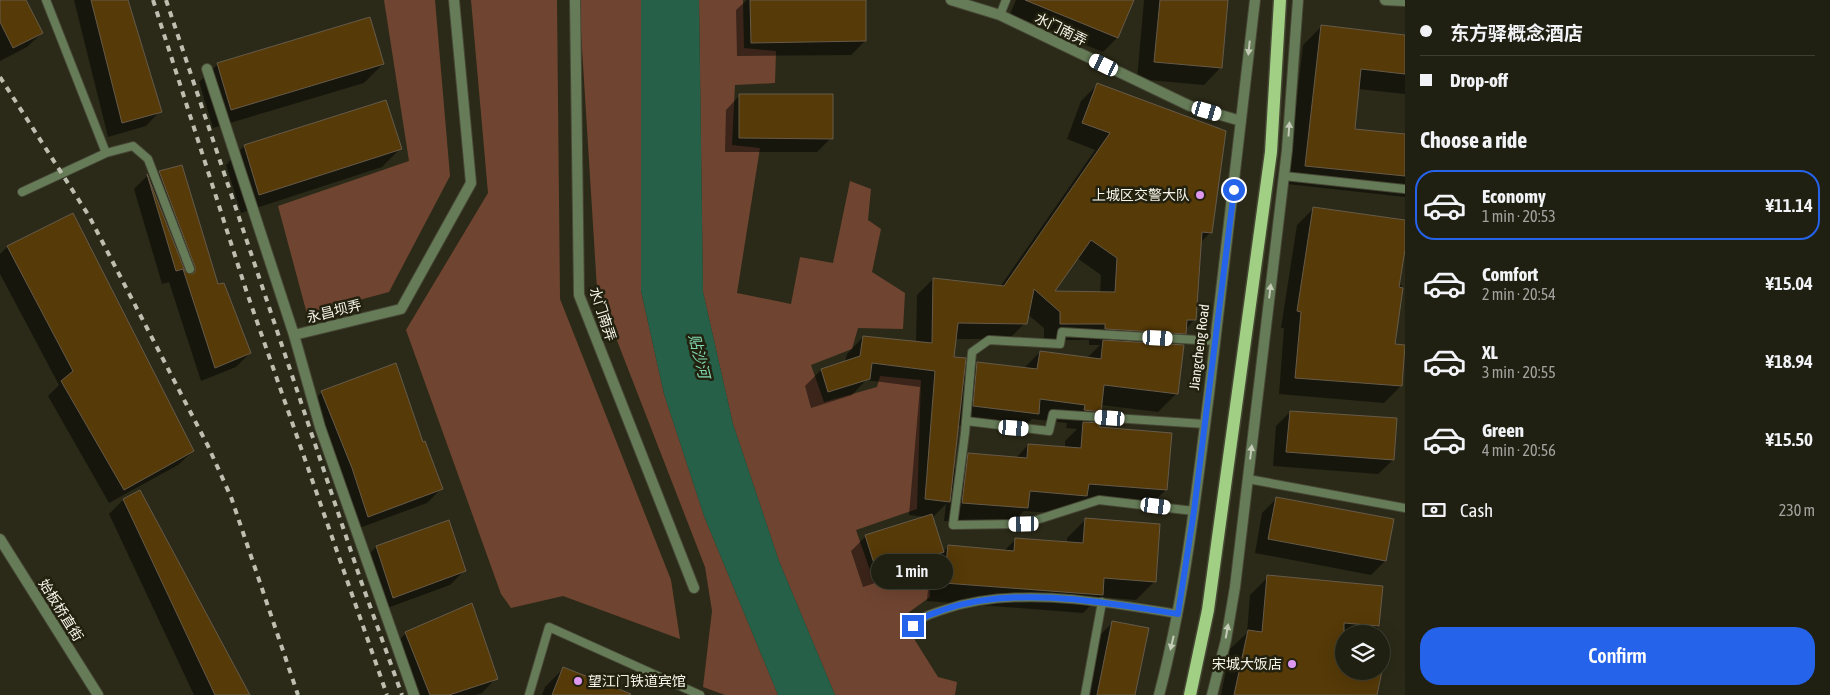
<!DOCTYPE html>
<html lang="en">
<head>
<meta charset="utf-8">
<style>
	:root { --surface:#202012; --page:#2d2d20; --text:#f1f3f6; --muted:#a2a39f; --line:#3d3e32; --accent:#2563eb }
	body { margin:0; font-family:"Asap Condensed","Noto Sans SC",sans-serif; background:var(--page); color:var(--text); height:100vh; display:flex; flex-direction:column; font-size:19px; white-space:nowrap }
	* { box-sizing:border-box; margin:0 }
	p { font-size:16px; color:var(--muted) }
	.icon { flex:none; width:28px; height:28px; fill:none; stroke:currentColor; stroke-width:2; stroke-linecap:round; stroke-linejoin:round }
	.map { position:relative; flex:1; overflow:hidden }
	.drawer { display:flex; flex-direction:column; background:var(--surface); width:425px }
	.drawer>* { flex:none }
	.banner { display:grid; align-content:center; height:110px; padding:0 15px; background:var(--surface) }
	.buttons { position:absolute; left:1335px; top:625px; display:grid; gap:10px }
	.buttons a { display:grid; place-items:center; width:55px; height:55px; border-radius:50%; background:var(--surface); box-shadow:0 5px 20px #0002,0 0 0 1px var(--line); font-size:25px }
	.end { position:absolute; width:22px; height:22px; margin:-11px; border:6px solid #2563eb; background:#fff; box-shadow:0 0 0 2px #fff }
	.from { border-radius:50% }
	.bubble { position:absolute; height:35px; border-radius:18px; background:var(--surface); box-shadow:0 5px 20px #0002,0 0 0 1px var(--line); font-size:16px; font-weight:600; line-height:35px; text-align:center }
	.car { position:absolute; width:15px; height:30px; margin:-15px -8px; border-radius:6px; box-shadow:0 0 4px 1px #0007; background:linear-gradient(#fff 24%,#345 0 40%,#fff 0 76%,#345 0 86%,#fff 0) }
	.banner b { display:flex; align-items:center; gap:18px; height:48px; font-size:19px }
	.banner b+b { border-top:1px solid var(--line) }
	.banner i { width:12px; height:12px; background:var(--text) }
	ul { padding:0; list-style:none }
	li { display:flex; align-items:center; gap:15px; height:70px; margin:0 10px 8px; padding:0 5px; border:2px solid transparent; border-radius:20px }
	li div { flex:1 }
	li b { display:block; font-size:19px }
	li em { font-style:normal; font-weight:600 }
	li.current { border-color:var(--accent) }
	li>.icon { width:45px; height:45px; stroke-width:1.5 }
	h2 { padding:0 15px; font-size:22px; line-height:60px }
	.pay { display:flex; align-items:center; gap:12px; height:55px; padding:0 15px; font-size:19px }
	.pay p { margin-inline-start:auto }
	.action { display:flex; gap:10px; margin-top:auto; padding:10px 15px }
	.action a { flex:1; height:58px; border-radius:20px; background:var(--accent); color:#fff; font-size:20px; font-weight:600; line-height:58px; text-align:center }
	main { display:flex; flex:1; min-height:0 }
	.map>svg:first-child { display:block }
</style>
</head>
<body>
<main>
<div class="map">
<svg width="1405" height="695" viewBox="0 0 1405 695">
	<rect width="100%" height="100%" fill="#2b2a18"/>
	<!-- green -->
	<path fill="#6f4531" d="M384 0H435L450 176 389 292 307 314 278 206 409 161Z
		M471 0H557L560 299 671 580 680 639 563 596 511 608 501 594 406 330 488 193Z
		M579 0H641V291L664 394 704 516 778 695H725L703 687 712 611 705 567 597 289Z
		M699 0H743L744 48 776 51 775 83 735 85 732 145 760 148 737 293 791 304 800 257 833 263 850 181 871 189 868 220 881 229 872 272 905 293 903 329 858 328 852 349 811 365 824 402 877 387 880 376 921 380 917 509 856 530 873 579 929 563 930 597 901 618 938 677 957 682 955 695H835L779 561 733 424 703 292Z"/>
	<!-- water -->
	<path fill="#266048" d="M641 0H699L703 292 733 424 779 561 835 695H778L704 516 664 394 641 291Z"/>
	<!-- shadow -->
	<path fill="#0007" fill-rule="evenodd" d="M0 0H25L42 33 27 47 0 61Z
		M74 0H127L160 111 146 126 108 137Z
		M747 0H865V41L851 55 737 56 736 10Z
		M1016 0H1133L1117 38 1103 52 1010 14Z
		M1144 0H1227L1221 67 1204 85 1137 79Z
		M1321 27 1405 36V94L1358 89 1353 130 1405 135V197L1287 184 1303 45Z
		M218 64H383L364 83 213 128 199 82Z
		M1097 85 1211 232 1200 243 1194 320 1172 345 1176 394 1158 412 1101 405 1100 411 1088 423 1098 429 1166 490 1147 508 1079 502 1067 514 1024 511 1009 526 944 521 946 504 932 518 943 552 948 547 1004 551 1016 539 1067 543V538L1086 519 1154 582 1136 600 1099 597 1083 613 927 601 930 565 863 587 851 551 866 536 926 517 909 515 920 387 866 380 852 395 811 408 805 386 821 370 845 362 847 354 863 337 916 343 917 295 933 279 1000 287 1095 150 1067 139 1081 101ZM1077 258 1101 275 1100 293H1053ZM1027 314 1044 328V340H1089V345H1100L1087 358 1040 352 1023 369 977 363 962 378 953 358 955 339H1009L1025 323ZM1032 419 1067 423 1066 428 1077 429 1065 441V448L1028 445 1015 459 968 455 952 471 957 425 1019 432Z
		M740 95 831 138 817 152H725L726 110Z
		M385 102 400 149 382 167 241 213 226 165 244 146Z
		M182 167 217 286 250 353 236 367 201 381 169 282 162 284 134 189 147 176 149 182 159 172Z
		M1314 208 1405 222V241L1398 285H1402L1396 330 1389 337 1401 386 1384 403 1279 394 1284 328H1281L1297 225Z
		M73 215 193 451 178 465 109 503 48 396 59 385 0 274V254L7 247Z
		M322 392 422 443 441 489 427 503 354 530 308 406Z
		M1290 412 1393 460 1378 474 1273 466 1276 426Z
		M140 492 248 695H194L109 514 123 500Z
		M1277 498 1385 561 1371 575 1255 553 1262 513Z
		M376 547 465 570 450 585 379 611 362 561Z
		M1268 577 1381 587 1377 634H1344V671L1376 695H1221L1230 649 1247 633 1250 595Z
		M1113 622 1134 695H1087L1098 637Z
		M406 633 496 678 482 693 475 695H410L392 647Z
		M563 669 630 695H542L545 687Z"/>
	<!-- building -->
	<path fill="#563a08" stroke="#665a49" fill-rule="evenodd" d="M0 0H26L43 33 13 48 0 22Z
		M91 0H128L162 112 122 123Z
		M750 0H866V41L751 43Z
		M1025 0H1134L1118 38Z
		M1160 0H1228L1222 68 1154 62Z
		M370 17 384 64 231 110 217 63Z
		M1321 25 1405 35V74L1361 69 1355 129 1405 134V176L1305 166Z
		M1097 83 1226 131 1212 233 1202 232 1196 320H1187L1186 334 1105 329V324H1060V312L1034 289 1027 324 958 323 954 357 966 358 950 502 925 499 935 371 872 363 870 379 828 392 821 369 860 356 863 336 932 343 933 278 1004 286 1110 133 1082 123ZM1091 240 1117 258 1115 292 1055 291Z
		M739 94H833V139L739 138Z
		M386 100 402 149 259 195 244 145Z
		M182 165 218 284 224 283 251 353 215 368 183 269 176 271 147 174 185 271 192 274 195 272V267L159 171Z
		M1313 207 1405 220V250L1399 287 1403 288 1395 344 1405 345 1402 386 1295 378 1301 312 1297 311Z
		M73 213 194 451 124 490 61 381 73 371 7 246Z
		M1103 340 1184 345 1178 394 1104 385 1101 412 1084 410 1085 405 1040 399 1039 414 973 406 977 362 1037 369 1040 351 1101 359Z
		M396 363 423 442 425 441 443 489 368 517 352 468 321 391Z
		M1290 411 1397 418 1394 460 1286 452Z
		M1083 422 1100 423 1099 427 1172 433 1167 490 1089 484 1087 496 1030 491 1028 508 962 503 968 453 1027 458 1028 444 1081 448Z
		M140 490 250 695H215L123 499Z
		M1276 497 1394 519 1386 561 1268 539Z
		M932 514 944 552 877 573 865 535Z
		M1085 518 1160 524 1156 582 1104 578 1103 595 944 583 948 545 1014 551 1015 538 1083 543Z
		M449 520 466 571 393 598 376 546Z
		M1267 575 1383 586 1379 626 1344 623V671H1382L1377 695H1234L1248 630 1262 632Z
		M472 603 498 679 449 695H430L405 632Z
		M1112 621 1149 628 1135 695H1097Z
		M563 667 631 694 630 695H552Z"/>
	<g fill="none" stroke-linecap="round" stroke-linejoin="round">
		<!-- service casing -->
		<g stroke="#474735" stroke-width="10">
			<path id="service" d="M46 0 106 153
				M1000 15 1006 0
				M1284 176 1405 189
				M22 192 106 153 133 146 148 159 190 269
				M966 421 1049 431 1053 414 1205 424
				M1248 479 1405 508
				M1194 511 1099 500 1024 524 953 525 965 433 972 352 989 340 1060 344 1062 332 1215 341
				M913 626C921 617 931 614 943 610 1015 585 1104 602 1178 614
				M529 695 549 627 700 695
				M1085 695 1102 602"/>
		</g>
		<!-- minor casing -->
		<g stroke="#474735" stroke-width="12">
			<path id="minor" d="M575 0 579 295 694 588
				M951 0 1000 15 1190 106 1241 121
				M1385 0 1405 1
				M207 69 294 335 320 427 414 695
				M294 335 401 309 471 183 454 0
				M0 539 98 695
				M1159 695C1185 596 1196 495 1209 394 1225 262 1240 131 1255 0
				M1212 695 1226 640 1235 587 1287 150 1298 0"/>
		</g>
		<!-- primary casing -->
		<g stroke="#474735" stroke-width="15">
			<path id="primary" d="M1190 695 1208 610 1271 152 1280 0"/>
		</g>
		<!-- service -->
		<use href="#service" stroke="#667c58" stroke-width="8"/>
		<!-- minor -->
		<use href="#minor" stroke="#667c58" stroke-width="10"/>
		<!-- primary -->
		<use href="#primary" stroke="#a1d084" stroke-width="12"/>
		<!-- rail -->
		<path stroke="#bfbfb1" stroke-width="4" stroke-dasharray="6 6" stroke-linecap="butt" d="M153 0 246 290 387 695
			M166 0 361 581 402 695
			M0 77 89 216 208 446 231 497 298 695"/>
	</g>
	<!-- one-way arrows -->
	<defs><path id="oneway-solid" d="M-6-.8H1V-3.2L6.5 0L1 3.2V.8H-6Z" transform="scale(1.25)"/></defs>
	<g fill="#c4cbb7">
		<use href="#oneway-solid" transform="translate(1249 48) rotate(96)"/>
		<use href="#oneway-solid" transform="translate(1289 129) rotate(-86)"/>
		<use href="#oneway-solid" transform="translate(1270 291) rotate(-83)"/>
		<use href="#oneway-solid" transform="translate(1251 452) rotate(-83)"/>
		<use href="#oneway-solid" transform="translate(1227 631) rotate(-80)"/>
		<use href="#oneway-solid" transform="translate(1172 643) rotate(103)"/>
	</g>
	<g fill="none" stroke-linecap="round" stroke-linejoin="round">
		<!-- route -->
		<path stroke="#2563eb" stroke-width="6" d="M913 626C921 617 931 614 943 610 1014 585 1104 602 1178 614L1194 511 1234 190"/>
	</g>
	<!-- markers -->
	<g fill="#de98f2" stroke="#22200e" stroke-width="2">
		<circle cx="1200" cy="195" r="5"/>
		<circle cx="1292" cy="664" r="5"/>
		<circle cx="578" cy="681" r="5"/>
	</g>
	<g text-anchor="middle" stroke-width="5" stroke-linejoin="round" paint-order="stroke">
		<!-- street labels -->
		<g font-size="14" fill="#f6f6ea" stroke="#22200e">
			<text transform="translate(1061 29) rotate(26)" y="5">水门南弄</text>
			<text transform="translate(334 311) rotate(-14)" y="5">永昌坝弄</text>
			<text transform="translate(603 314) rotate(72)" y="5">水门南弄</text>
			<text transform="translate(1199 347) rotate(-83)" y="5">Jiangcheng Road</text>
			<text transform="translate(61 610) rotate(58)" y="5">始板桥直街</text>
		</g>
		<!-- poi labels -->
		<g font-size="14" fill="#f6f6ea" stroke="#22200e" text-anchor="end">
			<text x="1190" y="200">上城区交警大队</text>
			<text x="1282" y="669">宋城大饭店</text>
			<text x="588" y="686" text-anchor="start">望江门铁道宾馆</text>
		</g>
		<!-- water labels -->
		<g font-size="15" font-style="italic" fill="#81d9b1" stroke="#22200e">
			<text transform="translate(699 356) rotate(76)" y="5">贴沙河</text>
		</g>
	</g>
</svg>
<div class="buttons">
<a><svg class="icon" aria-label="layers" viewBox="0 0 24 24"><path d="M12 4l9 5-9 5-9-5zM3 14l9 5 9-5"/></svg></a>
</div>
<i class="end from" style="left:1234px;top:190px"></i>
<i class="end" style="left:913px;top:626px"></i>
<div class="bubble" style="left:871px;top:554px;width:82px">1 min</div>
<i class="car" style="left:1104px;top:65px;rotate:296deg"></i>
<i class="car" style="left:1207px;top:111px;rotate:106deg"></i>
<i class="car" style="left:1158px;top:338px;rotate:93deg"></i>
<i class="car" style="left:1110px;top:418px;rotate:274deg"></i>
<i class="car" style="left:1014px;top:428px;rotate:95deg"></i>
<i class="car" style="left:1156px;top:506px;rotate:97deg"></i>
<i class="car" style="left:1024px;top:524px;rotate:269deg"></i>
</div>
<section class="drawer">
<div class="banner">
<b><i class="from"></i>东方驿概念酒店</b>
<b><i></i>Drop-off</b>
</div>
<h2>Choose a ride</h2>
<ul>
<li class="current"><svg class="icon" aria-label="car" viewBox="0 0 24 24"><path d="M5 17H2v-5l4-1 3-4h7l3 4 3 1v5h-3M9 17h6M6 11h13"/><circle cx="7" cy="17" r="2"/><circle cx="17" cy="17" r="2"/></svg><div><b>Economy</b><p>1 min · 20:53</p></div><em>¥11.14</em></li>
<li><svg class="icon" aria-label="car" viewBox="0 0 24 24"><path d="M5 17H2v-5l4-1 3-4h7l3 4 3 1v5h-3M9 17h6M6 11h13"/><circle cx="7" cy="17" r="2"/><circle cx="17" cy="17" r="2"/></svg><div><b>Comfort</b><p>2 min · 20:54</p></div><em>¥15.04</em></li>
<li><svg class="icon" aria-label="car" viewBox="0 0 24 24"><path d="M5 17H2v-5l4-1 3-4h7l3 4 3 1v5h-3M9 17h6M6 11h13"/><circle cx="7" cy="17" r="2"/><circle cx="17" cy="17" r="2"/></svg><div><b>XL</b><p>3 min · 20:55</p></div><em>¥18.94</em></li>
<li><svg class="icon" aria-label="car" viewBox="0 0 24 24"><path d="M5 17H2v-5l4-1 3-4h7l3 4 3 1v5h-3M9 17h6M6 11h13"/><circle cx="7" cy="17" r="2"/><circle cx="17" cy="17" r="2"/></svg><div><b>Green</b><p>4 min · 20:56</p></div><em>¥15.50</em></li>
</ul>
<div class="pay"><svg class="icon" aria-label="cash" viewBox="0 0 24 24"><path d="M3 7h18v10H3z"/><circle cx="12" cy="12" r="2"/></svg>Cash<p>230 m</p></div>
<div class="action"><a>Confirm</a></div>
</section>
</main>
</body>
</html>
